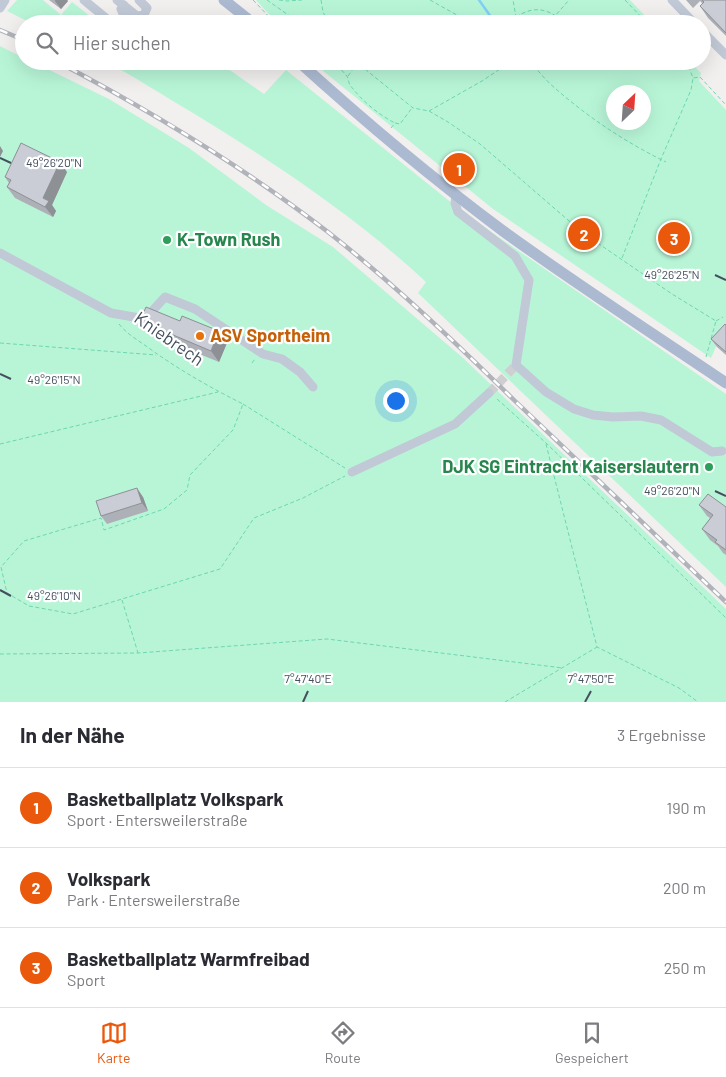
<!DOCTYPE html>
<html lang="de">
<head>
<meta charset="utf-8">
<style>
	body { margin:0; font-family:Barlow,sans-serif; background:#f2f2f3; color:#2b2b33 }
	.compass { position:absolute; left:606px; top:85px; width:45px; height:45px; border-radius:50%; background:#fff; box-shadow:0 5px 20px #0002; rotate:25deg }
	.you { position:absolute; left:395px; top:400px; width:18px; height:18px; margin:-12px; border:4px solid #fff; border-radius:50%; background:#1a73e8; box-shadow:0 0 0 8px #1a73e833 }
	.badge { display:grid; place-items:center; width:32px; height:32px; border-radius:50%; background:#ea580c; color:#fff; font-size:16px; font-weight:700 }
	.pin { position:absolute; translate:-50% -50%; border:2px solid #fff; box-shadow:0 1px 5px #0006 }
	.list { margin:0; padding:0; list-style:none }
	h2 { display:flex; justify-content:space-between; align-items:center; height:65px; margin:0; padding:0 20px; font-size:21px }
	h2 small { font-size:16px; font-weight:400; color:#7c7c81 }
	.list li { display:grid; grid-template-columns:32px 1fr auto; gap:15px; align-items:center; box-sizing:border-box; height:80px; padding:0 20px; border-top:1px solid #e1e1e2 }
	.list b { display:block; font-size:19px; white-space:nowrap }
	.list p { margin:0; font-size:16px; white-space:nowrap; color:#7c7c81 }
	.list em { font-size:16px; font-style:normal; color:#7c7c81 }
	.icon { flex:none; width:28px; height:28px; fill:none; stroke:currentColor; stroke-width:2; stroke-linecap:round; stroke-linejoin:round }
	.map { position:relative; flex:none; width:726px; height:702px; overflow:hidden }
	.search { position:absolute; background:#fff; box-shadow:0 5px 20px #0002; left:15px; right:15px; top:15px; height:55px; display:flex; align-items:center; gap:12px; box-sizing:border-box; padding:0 18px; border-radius:28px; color:#7c7c81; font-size:19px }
	.sheet { height:305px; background:#fff }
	nav { display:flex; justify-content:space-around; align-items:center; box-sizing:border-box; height:70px; border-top:1px solid #e1e1e2; background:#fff; font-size:14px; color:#7c7c81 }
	nav a { display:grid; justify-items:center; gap:2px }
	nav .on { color:#ea580c }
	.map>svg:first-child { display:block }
</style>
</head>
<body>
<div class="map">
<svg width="726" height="702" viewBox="0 0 726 702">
	<rect width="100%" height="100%" fill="#f2efef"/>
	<path fill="#b8f5d7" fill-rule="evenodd" d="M17 0H43L61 15 72 2 100 24H33L7 11Z
		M256 0H630L653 24H278Z
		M0 46 24 58V61H31L109 99 189 148 266 205 333 247 462 357 726 609V702H0Z
		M105 61H181L191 68 198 61H217L264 94 286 70 468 216 726 394V587L418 293 426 282C356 217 275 163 193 113 164 96 135 77 105 61Z
		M314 61H689L701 73 699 81 726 110V324L711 358 493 209 322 70ZM614 92H644V122H614Z"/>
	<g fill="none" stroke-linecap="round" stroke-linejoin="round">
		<path stroke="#80d0f7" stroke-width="2.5" d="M479 0 496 24"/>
		<path stroke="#cfcfd2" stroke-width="9" stroke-dasharray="9 4.5" stroke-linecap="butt" d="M489 393 516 365"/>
		<path stroke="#6cd7af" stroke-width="1" stroke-dasharray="4 2.5" stroke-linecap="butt" d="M253 0 276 24
			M267 0 301 24
			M279 0 287 1 302 0
			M321 0 323 12 329 24
			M430 0 473 24
			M625 0 648 24
			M516 17C530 8 542 7 556 16
			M513 24 516 17 513 0
			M548 24 569 0
			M332 61C337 66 342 70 346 75 349 78 348 82 350 85 361 100 379 115 395 123
			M355 61 413 108 429 111 448 122 480 144 583 233 672 294 716 321 706 357
			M529 61C538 70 546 81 556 89 589 118 627 143 666 162
			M685 61 688 65 693 78 700 77 726 105
			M251 70 259 61
			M348 76 356 65
			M429 111 482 81 512 61
			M391 128 395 123 400 124 412 108
			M622 258 661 159 691 90 693 78
			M716 321 723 317
			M119 324C126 333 136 339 146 346 176 368 209 387 243 404L233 430 190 475 187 490 164 509 104 530 101 518 24 541 1 567 7 593 29 606 73 614 220 569 254 518 303 498 345 476
			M257 339 263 340 270 331
			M0 343 156 355
			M252 363 255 359
			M497 399 546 443 726 618
			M243 404 345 468
			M0 444 218 392
			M546 444 597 647 679 688 698 702
			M122 600 138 653
			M0 654 138 653 327 639 563 668
			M505 702 597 647"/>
		<path stroke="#c1c9d6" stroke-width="9" d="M84 0 113 24
			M117 0 137 16 144 15 147 8 139 0
			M672 0 695 24
			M0 8 5 0
			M119 24 124 16 121 9 124 5
			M702 31 726 55
			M456 195 455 203 458 212 515 256 529 280 516 365 546 392 574 409 593 415 613 417 641 416 661 420 712 452 722 451
			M0 253 111 313 145 319 165 297 195 309 263 354 282 359 300 372 313 387
			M352 472 455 424 489 393"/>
		<path stroke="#acbad1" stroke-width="11" d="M224 0 254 24
			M298 61C364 121 432 178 503 231 576 284 652 333 726 383"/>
		<g stroke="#b0b3ba" stroke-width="4.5">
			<path id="rail" d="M0 30 24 40
				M56 61C151 111 242 166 328 232 394 284 455 342 515 401 586 468 655 535 726 602"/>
		</g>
		<use href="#rail" stroke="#fff" stroke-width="2.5" stroke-dasharray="8" stroke-linecap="butt"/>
	</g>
	<path fill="#aeb0b7" d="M49 0H67L68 1 61 9Z
		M686 0H726V36L708 18 700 6 703 4 700 1 693 8Z
		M67 172 52 205 56 211 53 217 15 198 7 187 9 183 5 177Z
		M140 321H180L219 331 227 343 219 362 148 333Z
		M726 325V355L717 347 711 339Z
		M143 497 148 511 107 524 101 516Z
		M699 505 726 507V555L723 553 718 546 710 540 702 529 710 518 707 516Z"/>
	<path fill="#8d9095" d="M55 0H67L68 1 61 9 55 1Z
		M0 146 3 151 0 157Z
		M60 162 67 172 52 205 56 211 53 217 45 207 43 198Z
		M219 331 227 343 219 362 211 351Z
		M137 488 143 497 148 511 142 503Z"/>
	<path fill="#cacdd5" stroke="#8d9095" d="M702 0H726V33L700 6 704 2Z
		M21 143 60 162 43 198 49 201 45 207 7 187 11 180 5 177Z
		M146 307 180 321 182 316 219 331 211 351 140 321Z
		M725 324 726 325V352L711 339Z
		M137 488 142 503 101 516 96 501Z
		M708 494 726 507V550L715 542 717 540 702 529 713 515 699 505Z"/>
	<path fill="none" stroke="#45505f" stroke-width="2" d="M0 158 11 163M715 275 726 280M0 374 11 379M715 491 726 496M0 590 11 596M303 702 308 691M585 702 591 691"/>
	<g fill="#2e9e5b" stroke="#fff" stroke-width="2">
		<circle cx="167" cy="240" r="5"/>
		<circle cx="709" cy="467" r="5"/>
	</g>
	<circle fill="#e8710a" stroke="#fff" stroke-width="2" cx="200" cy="336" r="5"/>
	<g text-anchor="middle" stroke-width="4.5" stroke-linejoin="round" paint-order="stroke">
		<g font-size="18" font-weight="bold" fill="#27864d" stroke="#fff" text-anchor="start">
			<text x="177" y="246">K-Town Rush</text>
			<text x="699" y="473" text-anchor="end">DJK SG Eintracht Kaiserslautern</text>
		</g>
		<g font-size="18" font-weight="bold" fill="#c56008" stroke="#fff" text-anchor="start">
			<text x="210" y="342">ASV Sportheim</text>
		</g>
		<g font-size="18" fill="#45505f" stroke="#fff">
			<text transform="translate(169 339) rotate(35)" y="6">Kniebrech</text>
		</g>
	</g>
	<g font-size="12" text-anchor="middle" fill="#45505f" stroke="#fff" stroke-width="4.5" stroke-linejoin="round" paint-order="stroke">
		<text x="54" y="167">49°26'20"N</text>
		<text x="672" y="279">49°26'25"N</text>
		<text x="54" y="384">49°26'15"N</text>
		<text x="672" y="495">49°26'20"N</text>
		<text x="54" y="600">49°26'10"N</text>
		<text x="308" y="683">7°47'40"E</text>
		<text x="591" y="683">7°47'50"E</text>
	</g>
</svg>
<svg class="compass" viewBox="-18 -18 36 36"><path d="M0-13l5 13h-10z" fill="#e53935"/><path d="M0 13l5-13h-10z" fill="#7c7c81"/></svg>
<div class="you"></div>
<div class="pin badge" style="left:459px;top:169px">1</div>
<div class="pin badge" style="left:584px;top:234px">2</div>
<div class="pin badge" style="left:674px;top:238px">3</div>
<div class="search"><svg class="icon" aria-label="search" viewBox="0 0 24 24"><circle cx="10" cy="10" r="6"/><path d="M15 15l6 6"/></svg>Hier suchen</div>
</div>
<section class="sheet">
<h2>In der Nähe<small>3 Ergebnisse</small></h2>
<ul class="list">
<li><span class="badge">1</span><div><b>Basketballplatz Volkspark</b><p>Sport · Entersweilerstraße</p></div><em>190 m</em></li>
<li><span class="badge">2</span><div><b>Volkspark</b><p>Park · Entersweilerstraße</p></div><em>200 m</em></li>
<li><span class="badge">3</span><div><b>Basketballplatz Warmfreibad</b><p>Sport</p></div><em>250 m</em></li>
</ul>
</section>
<nav>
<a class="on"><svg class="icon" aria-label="map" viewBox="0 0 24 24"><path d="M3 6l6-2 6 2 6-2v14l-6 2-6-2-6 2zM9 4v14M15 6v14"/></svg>Karte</a>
<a><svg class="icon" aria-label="directions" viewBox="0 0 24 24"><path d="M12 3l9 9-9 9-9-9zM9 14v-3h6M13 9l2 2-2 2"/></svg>Route</a>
<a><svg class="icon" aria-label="saved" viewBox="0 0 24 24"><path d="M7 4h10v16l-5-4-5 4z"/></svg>Gespeichert</a>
</nav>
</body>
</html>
